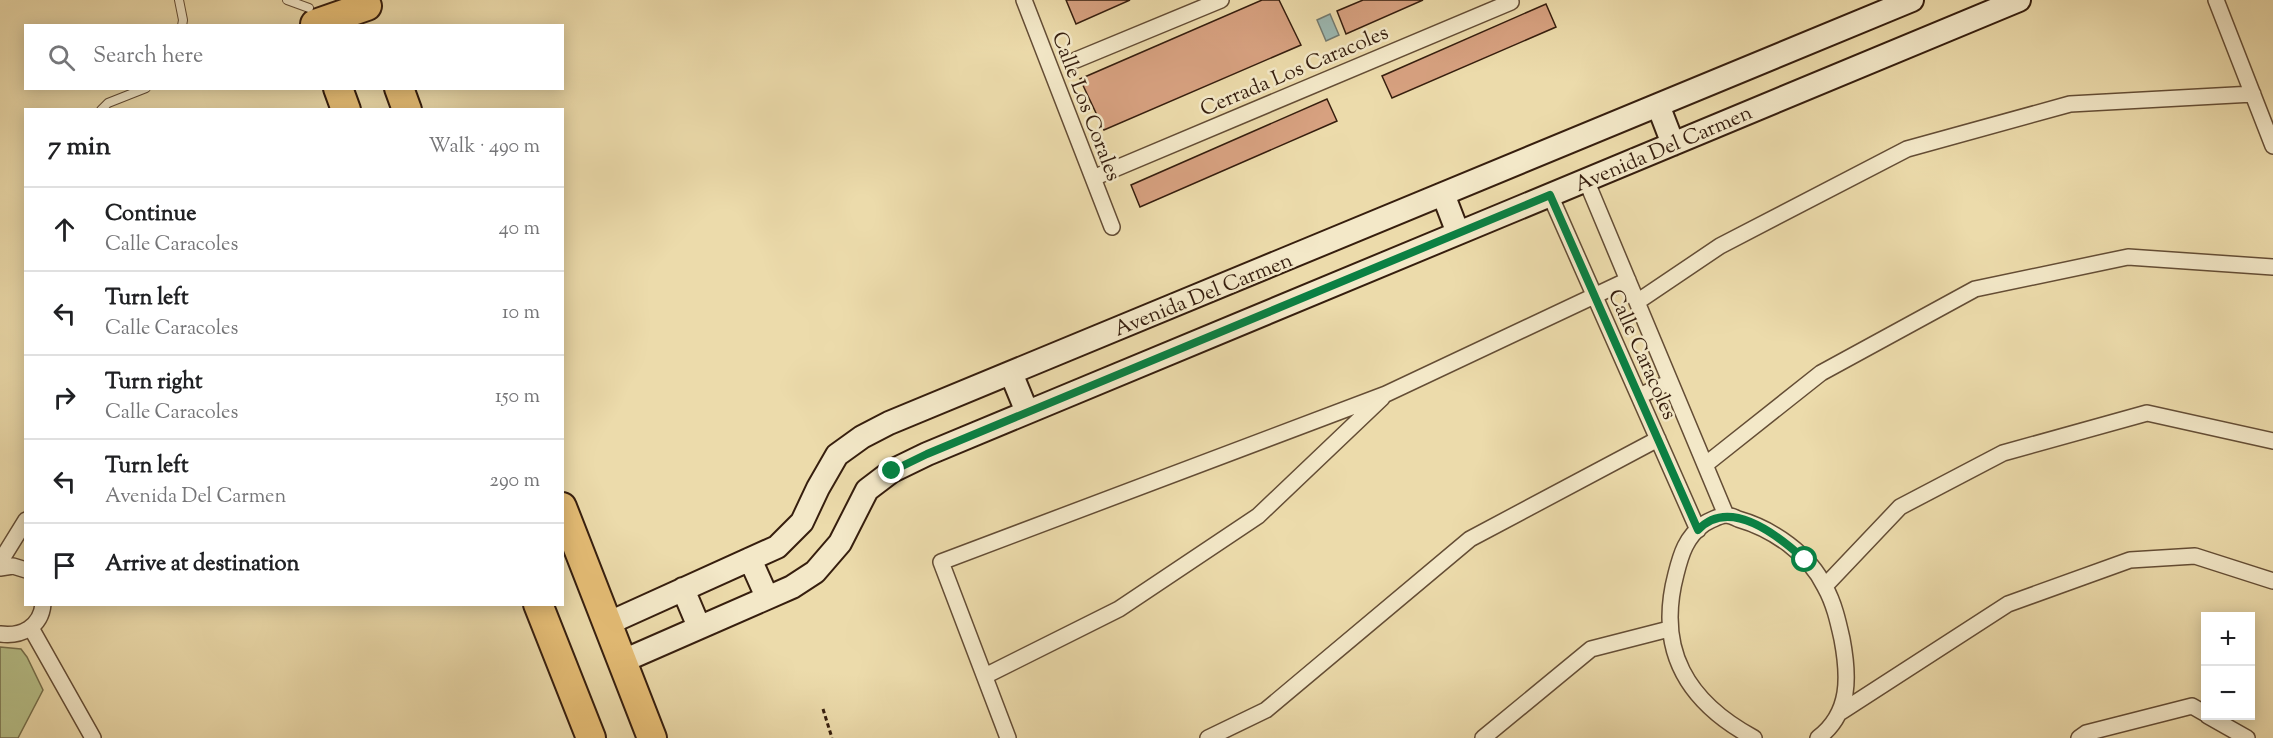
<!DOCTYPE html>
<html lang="en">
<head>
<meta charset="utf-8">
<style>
	body { margin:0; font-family:"Sorts Mill Goudy",serif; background:#f2f2f2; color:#202124 }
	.controls { position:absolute; right:18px; bottom:18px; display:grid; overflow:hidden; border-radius:0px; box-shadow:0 3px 15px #0003 }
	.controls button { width:54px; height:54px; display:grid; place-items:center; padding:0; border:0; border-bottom:2px solid #e0e0e0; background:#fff; color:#202124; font:30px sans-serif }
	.stop { position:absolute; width:18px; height:18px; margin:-14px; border:4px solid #0b8043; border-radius:50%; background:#fff }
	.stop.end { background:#0b8043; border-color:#fff; box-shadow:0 2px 6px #0008 }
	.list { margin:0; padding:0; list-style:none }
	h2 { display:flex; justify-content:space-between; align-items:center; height:78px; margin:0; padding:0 24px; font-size:26px }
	h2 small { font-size:20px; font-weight:400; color:#757577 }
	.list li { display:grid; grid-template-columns:39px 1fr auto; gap:18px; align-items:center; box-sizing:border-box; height:84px; padding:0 24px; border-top:2px solid #e0e0e0 }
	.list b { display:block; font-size:22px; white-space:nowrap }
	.list p { margin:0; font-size:20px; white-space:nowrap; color:#757577 }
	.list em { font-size:20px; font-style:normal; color:#757577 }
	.icon { flex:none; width:33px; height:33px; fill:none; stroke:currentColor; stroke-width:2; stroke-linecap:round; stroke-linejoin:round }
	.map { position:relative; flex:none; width:2273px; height:738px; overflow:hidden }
	.search { position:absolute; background:#fff; box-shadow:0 3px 15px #0003; left:24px; top:24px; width:540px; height:66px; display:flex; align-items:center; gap:15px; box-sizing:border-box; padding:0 21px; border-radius:0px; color:#757577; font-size:22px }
	.panel { position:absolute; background:#fff; box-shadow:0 3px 15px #0003; left:24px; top:108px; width:540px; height:498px; border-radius:0px }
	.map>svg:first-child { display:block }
</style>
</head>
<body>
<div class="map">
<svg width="2273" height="738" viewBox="0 0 2273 738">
	<rect width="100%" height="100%" fill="#ecdbab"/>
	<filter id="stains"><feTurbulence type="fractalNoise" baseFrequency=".00333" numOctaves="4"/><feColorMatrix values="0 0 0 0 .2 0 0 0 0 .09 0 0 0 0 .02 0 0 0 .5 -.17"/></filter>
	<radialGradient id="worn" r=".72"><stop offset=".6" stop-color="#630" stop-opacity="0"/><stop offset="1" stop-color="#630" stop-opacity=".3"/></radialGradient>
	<path fill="#b7c089" stroke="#766f4c" stroke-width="1.5" d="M0 647 21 649 27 657 43 690 18 738H0Z"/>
	<path fill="#9cb9b3" stroke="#737b71" stroke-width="1.5" d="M1330 14 1339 35 1326 41 1317 20Z"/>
	<path fill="#d7a180" stroke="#361e0e" stroke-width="1.5" d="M1066 0H1130L1076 24Z
		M1262 0H1279L1301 45 1104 130 1080 79Z
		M1363 0H1423L1346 34 1337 11Z
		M1546 4 1556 27 1392 98 1382 76Z
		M1327 99 1337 121 1140 207 1131 185Z"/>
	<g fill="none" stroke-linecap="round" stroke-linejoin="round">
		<g stroke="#644d35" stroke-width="10">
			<path id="lane" d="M179 0 183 20 182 26
				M287 0 309 8
				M101 110 108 103 146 88"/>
		</g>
		<g stroke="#644d35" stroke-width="18">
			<path id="street" d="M1024 0 1112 227
				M2216 0 2273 146
				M1076 60 1221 0
				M1093 178 1511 2
				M1586 180 1726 515
				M1550 195 1698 530
				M1637 302 1720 246 1907 149 2070 104 2253 94
				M1639 396 1670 382
				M1705 465 1821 373 1975 289 2128 257 2273 267
				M0 562 26 520
				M0 568 13 566 26 570
				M1825 586 1900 507 2003 453 2147 413 2273 441
				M31 628 93 738
				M0 634C21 637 41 627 43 604
				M985 676 1119 609 1258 516 1382 398
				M1841 712 2008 604 2130 560 2195 556 2273 581
				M2208 716 2247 738
				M1008 738 941 562 1386 394 1628 280
				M1208 738 1266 710 1470 539 1658 439
				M1483 738 1591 649 1669 629
				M1754 738C1687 702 1656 650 1676 574 1681 554 1686 537 1704 524 1708 521 1720 516 1725 515 1729 515 1734 517 1738 519 1773 529 1809 554 1825 587 1834 603 1838 621 1842 639 1849 676 1851 713 1818 738
				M2079 738 2086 733 2192 706 2206 714"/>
		</g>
		<g stroke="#361e0e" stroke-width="26">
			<path id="secondary" d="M1658 105 1673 144
				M1443 194 1458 233
				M1011 373 1027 412
				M750 559 767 597
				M683 589 699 627
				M609 623 777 547 802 522 818 488 837 455 862 437 889 423 1912 0
				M623 661 792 587 815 572 840 543 867 490 892 471 927 454 2019 0"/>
		</g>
		<g stroke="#361e0e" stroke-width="32">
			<path id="highway" d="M315 24 367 6
				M338 88 346 110
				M399 88 407 110
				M562 507 652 738
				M538 604 591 738"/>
		</g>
		<path stroke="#361e0e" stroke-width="3" stroke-dasharray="4.5 3" stroke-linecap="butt" d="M823 709 832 738"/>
		<use href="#lane" stroke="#f3e8c8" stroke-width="8"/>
		<use href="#street" stroke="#f3e8c8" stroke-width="15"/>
		<use href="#secondary" stroke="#f3e8c8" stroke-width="22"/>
		<use href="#highway" stroke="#e6be76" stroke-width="28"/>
	</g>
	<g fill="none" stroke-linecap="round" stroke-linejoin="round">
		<path stroke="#0b8043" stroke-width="8" d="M892 471 927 454 1550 195 1698 530C1730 496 1779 536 1805 560"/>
	</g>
	<g text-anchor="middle" stroke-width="5" stroke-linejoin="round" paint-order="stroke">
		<g font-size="21" fill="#361e0e" stroke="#f3e8c8">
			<text transform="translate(1294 70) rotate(-23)" y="7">Cerrada Los Caracoles</text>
			<text transform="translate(1087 106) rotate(69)" y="7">Calle Los Corales</text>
			<text transform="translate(1663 148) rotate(-23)" y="7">Avenida Del Carmen</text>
			<text transform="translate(1203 294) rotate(-22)" y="7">Avenida Del Carmen</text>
			<text transform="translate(1643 354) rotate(66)" y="7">Calle Caracoles</text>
		</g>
	</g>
	<rect width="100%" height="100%" filter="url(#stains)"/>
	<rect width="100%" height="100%" fill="url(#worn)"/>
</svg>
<div class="controls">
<button>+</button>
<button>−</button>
</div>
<div class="stop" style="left:1805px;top:560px"></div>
<div class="stop end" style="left:892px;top:471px"></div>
<div class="search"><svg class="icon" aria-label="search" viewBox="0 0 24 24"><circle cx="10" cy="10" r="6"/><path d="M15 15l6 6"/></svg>Search here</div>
<section class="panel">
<h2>7 min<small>Walk · 490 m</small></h2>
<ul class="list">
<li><svg class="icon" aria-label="ahead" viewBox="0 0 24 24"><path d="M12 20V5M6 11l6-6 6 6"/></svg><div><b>Continue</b><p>Calle Caracoles</p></div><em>40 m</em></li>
<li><svg class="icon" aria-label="left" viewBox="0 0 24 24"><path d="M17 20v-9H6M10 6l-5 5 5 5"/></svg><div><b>Turn left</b><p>Calle Caracoles</p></div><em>10 m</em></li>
<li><svg class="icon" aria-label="right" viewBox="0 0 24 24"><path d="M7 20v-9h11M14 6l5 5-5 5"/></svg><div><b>Turn right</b><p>Calle Caracoles</p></div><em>150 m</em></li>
<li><svg class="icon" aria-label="left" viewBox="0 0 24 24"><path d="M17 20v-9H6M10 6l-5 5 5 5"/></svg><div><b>Turn left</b><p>Avenida Del Carmen</p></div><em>290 m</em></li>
<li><svg class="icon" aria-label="arrive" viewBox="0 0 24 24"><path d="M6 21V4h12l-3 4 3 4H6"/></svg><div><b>Arrive at destination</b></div></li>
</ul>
</section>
</div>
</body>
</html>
